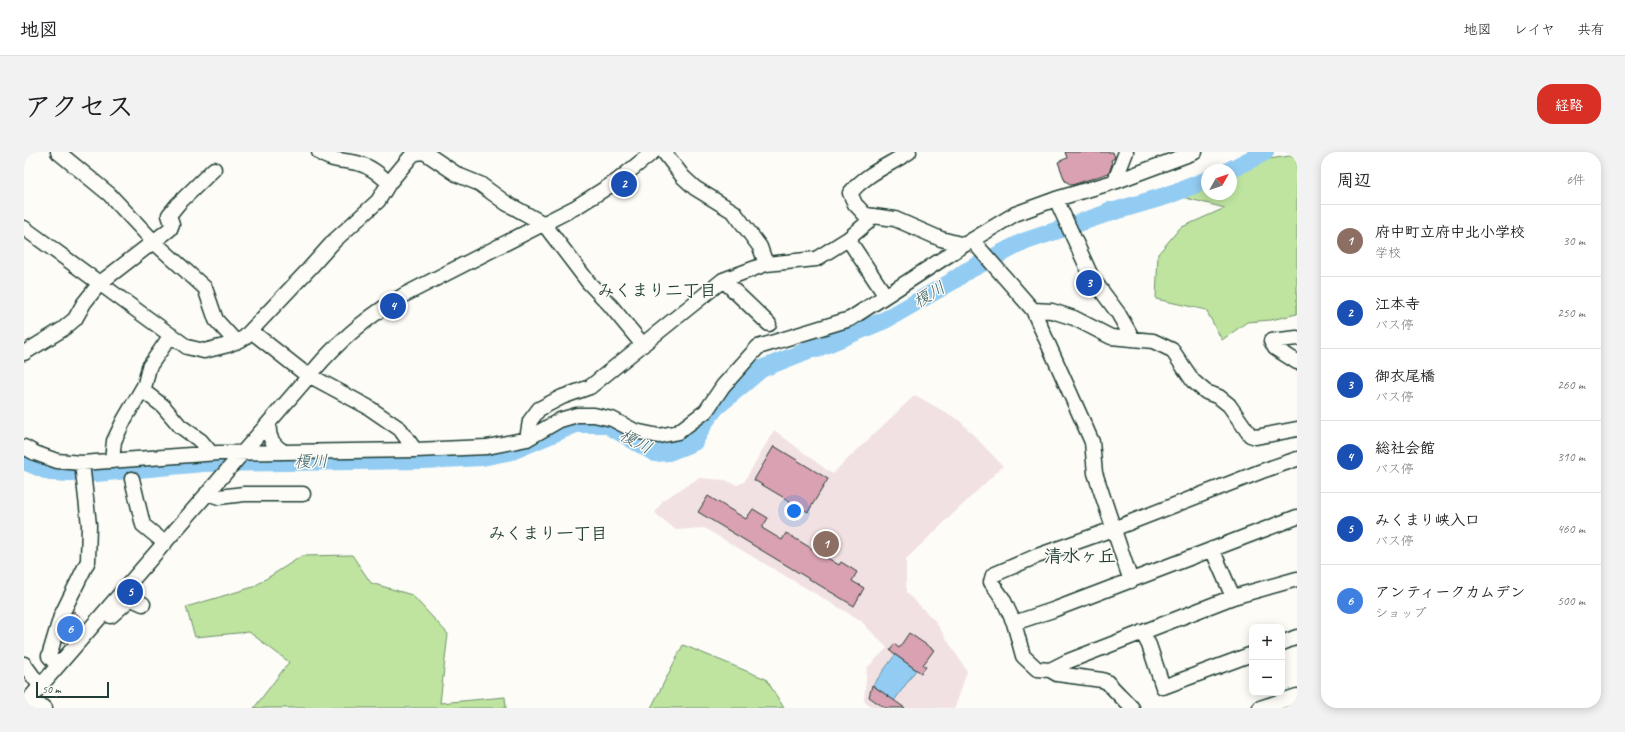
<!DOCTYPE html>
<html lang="ja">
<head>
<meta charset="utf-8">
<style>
	body { margin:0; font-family:Caveat,"Klee One",sans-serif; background:#f2f2f2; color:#202124 }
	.controls { position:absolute; right:12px; bottom:12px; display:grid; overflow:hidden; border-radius:8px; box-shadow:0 2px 10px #0003 }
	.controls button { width:36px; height:36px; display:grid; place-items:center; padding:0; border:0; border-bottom:1px solid #e0e0e0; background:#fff; color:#202124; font:20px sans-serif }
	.compass { position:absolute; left:1177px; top:12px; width:36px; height:36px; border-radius:50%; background:#fff; box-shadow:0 2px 10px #0003; rotate:50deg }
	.scale { position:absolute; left:12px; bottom:10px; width:73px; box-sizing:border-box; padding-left:4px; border:2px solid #1f3d34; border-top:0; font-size:11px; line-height:14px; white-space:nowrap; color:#1f3d34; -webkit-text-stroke:3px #fdfcf7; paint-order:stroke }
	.you { position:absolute; left:770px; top:359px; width:14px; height:14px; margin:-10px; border:3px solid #fff; border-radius:50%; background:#1a73e8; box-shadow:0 0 0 6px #1a73e833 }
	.badge { display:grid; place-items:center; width:26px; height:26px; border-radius:50%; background:#d93025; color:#fff; font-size:13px; font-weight:700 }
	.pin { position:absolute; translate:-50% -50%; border:2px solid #fff; box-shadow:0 1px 4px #0006 }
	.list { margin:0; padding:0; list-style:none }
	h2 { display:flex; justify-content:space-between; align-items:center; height:52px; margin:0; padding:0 16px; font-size:17px }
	h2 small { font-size:13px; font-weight:400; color:#757577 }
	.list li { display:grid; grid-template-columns:26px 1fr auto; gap:12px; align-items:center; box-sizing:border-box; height:72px; padding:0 16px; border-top:1px solid #e0e0e0 }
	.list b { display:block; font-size:15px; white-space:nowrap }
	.list p { margin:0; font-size:13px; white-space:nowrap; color:#757577 }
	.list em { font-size:13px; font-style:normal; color:#757577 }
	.map { position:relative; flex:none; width:1273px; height:556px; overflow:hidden; border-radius:16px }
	header { display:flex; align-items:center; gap:24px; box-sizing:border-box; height:56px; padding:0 20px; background:#fff; border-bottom:1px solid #e0e0e0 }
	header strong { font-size:19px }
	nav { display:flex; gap:22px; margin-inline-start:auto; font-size:14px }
	.intro { display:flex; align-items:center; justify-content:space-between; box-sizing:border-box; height:96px; padding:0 24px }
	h1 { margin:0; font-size:28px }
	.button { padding:10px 18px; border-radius:16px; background:#d93025; color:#fff; font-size:14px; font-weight:700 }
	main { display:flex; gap:24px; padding:0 24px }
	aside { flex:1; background:#fff; border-radius:16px; box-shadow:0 2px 10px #0003 }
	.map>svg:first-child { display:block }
</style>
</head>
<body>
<header>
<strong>地図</strong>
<nav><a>地図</a><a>レイヤ</a><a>共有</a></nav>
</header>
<div class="intro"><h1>アクセス</h1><a class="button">経路</a></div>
<main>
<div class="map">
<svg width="1273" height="556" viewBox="0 0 1273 556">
	<rect width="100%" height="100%" fill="#fdfcf7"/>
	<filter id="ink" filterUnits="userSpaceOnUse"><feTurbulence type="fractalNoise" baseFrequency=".025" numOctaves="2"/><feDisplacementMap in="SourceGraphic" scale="8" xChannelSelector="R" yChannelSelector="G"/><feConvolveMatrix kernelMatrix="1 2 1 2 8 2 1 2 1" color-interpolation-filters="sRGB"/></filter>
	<g filter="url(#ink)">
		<path fill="#f2e1e2" d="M891 243 935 268 979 314 882 407V440L911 469 943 519 931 556H849L840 549 843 516 863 496 836 468 680 376 652 378 631 361 639 348 675 326 701 328 713 333 720 330 750 278 808 322Z"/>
		<path fill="#bee4a0" stroke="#6e906a" d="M1273 3V162L1247 168 1223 170 1198 188 1182 158 1132 147 1134 102 1156 76 1201 56 1135 39 1183 23V42H1207V18H1196L1217 11Z
			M328 403 347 431 388 443 424 482 416 551 481 545 482 556H230L265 510 225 480 171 485 162 455 229 435 278 404Z
			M659 493 742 527 760 556H627Z"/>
		<path fill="#93ccf2" stroke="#6593a6" d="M871 503 892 518 870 549 849 533Z"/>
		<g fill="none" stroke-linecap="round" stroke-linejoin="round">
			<path stroke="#93ccf2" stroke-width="18" d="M1206 18 1241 0
				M0 309 26 320 46 321 52 320 72 321 179 311 400 308 458 305 488 299 552 272H582L631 301 645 300 670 290 682 268 692 255 737 217 790 196 793 197V195H796L861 168 929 129 930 127H932L941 120 999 90 1084 61 1085 59H1091L1145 43 1183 28"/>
		</g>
		<path fill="#d9a1b2" stroke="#1f3d34" d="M1041 0H1089L1091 6 1087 8 1088 12 1085 21 1048 33 1041 29 1034 10 1043 6Z
			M750 294 804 327 784 360 730 328Z
			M684 344 722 367 729 357 744 366 738 376 758 388 762 381 815 413 817 410 833 420 828 429 840 436 830 454 674 360Z
			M50 459 60 469 40 491 38 489 45 467Z
			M885 481 910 498 899 513 902 515 897 521 866 499 870 492 875 496Z
			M848 533 881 556H861L845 545Z"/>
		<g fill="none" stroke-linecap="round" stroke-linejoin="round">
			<g stroke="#1f3d34" stroke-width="17">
				<path id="minor" d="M34 0 85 42 130 90 181 136 192 168 212 190
					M295 0C306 9 320 8 333 11 346 14 355 22 365 31
					M400 0 434 23 456 32 482 51 520 72 565 131 586 153 619 193
					M640 0 659 25 671 36 710 60 736 95 742 112
					M1093 29 1092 26 1102 0
					M1032 47 1068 126 1094 161 1109 187
					M842 63 871 67 917 87 940 93
					M0 76 163 195 180 199 204 193 220 186 285 117 311 88 354 49 365 31 389 2 398 0
					M824 87 861 143
					M948 88 1009 158 1068 290 1071 321 1107 429
					M699 128 745 172
					M1009 158 1028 159 1050 166 1087 185 1129 189 1148 198 1169 229 1182 240 1195 245 1205 253 1226 283 1232 285 1273 277
					M227 179 279 220 344 255 376 277 391 298
					M1273 186 1247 189 1251 196 1273 210
					M0 201 39 177 51 167 60 151 76 131 146 77 148 72 145 63 154 52 190 17
					M118 238 139 254 156 274 177 289 187 301
					M246 269C242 282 248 293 260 300
					M503 287 506 269 515 257 538 245 566 235 699 128 742 112 792 107 824 87 843 71 845 67 831 52 826 41C843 21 864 14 885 0
					M0 295 11 301 33 309 58 311 194 301 391 298 463 295 503 287 536 268 553 263H570L588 267 611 279 635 284 654 280 682 259 699 234 734 195 826 167 940 93 991 62 1032 47 1093 29 1171 0
					M88 309 90 289 100 268 121 232 125 215 147 183
					M108 327 119 373 141 391
					M183 341 195 345 220 342H279
					M1188 397 1209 445
					M87 464 105 448H110L119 452
					M990 471 1029 458 1273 365
					M1118 480 1125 493 1139 535 1228 502
					M1258 491 1273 485
					M0 512 16 534
					M34 514 25 504 37 464 64 409 65 373 58 311
					M1026 518 1042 510 1209 445 1273 427
					M3 549 21 556
					M0 553 299 208C323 182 349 161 380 143L552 55 593 29 629 0
					M1108 556 1083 530 1078 528 1033 522 1026 518 1013 517 999 504 990 471 979 447 967 430 969 423 1013 404 1089 377 1238 319 1273 307
					M1236 556 1273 544"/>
			</g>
			<use href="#minor" stroke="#fdfcf7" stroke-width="14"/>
		</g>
	</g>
	<g text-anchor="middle" stroke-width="3" stroke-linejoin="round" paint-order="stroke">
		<g font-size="17" font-weight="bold" fill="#1f3d34" stroke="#fdfcf7">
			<text x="633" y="144">みくまり二丁目</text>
			<text x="524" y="387">みくまり一丁目</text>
		</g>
		<g font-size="17" font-style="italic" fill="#3c6164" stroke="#fdfcf7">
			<text transform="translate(905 142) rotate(-31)" y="6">榎川</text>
			<text transform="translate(612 289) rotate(28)" y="6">榎川</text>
			<text transform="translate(287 309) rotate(-1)" y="6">榎川</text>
		</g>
		<g font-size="18" font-weight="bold" fill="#1f3d34" stroke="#fdfcf7">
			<text x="1056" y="410">清水ヶ丘</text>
		</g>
	</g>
</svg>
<div class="controls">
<button>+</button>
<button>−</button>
</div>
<svg class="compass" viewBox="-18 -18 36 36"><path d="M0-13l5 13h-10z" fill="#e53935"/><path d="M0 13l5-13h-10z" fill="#757577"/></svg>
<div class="scale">50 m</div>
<div class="you"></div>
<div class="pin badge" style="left:802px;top:392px;background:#8d6e63">1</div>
<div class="pin badge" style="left:600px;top:32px;background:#1a4fb4">2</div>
<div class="pin badge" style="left:1065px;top:131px;background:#1a4fb4">3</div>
<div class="pin badge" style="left:369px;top:154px;background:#1a4fb4">4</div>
<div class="pin badge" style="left:106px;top:440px;background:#1a4fb4">5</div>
<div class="pin badge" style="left:46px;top:477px;background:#3f7fe0">6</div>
</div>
<aside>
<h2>周辺<small>6件</small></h2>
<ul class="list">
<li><span class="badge" style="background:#8d6e63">1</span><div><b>府中町立府中北小学校</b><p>学校</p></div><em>30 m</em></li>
<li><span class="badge" style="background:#1a4fb4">2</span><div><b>江本寺</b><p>バス停</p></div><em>250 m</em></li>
<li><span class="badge" style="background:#1a4fb4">3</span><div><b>御衣尾橋</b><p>バス停</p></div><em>260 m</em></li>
<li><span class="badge" style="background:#1a4fb4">4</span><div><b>総社会館</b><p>バス停</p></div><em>310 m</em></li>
<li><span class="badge" style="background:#1a4fb4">5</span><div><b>みくまり峡入口</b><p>バス停</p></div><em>460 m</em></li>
<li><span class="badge" style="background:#3f7fe0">6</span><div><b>アンティークカムデン</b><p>ショップ</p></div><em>500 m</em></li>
</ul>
</aside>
</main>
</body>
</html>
